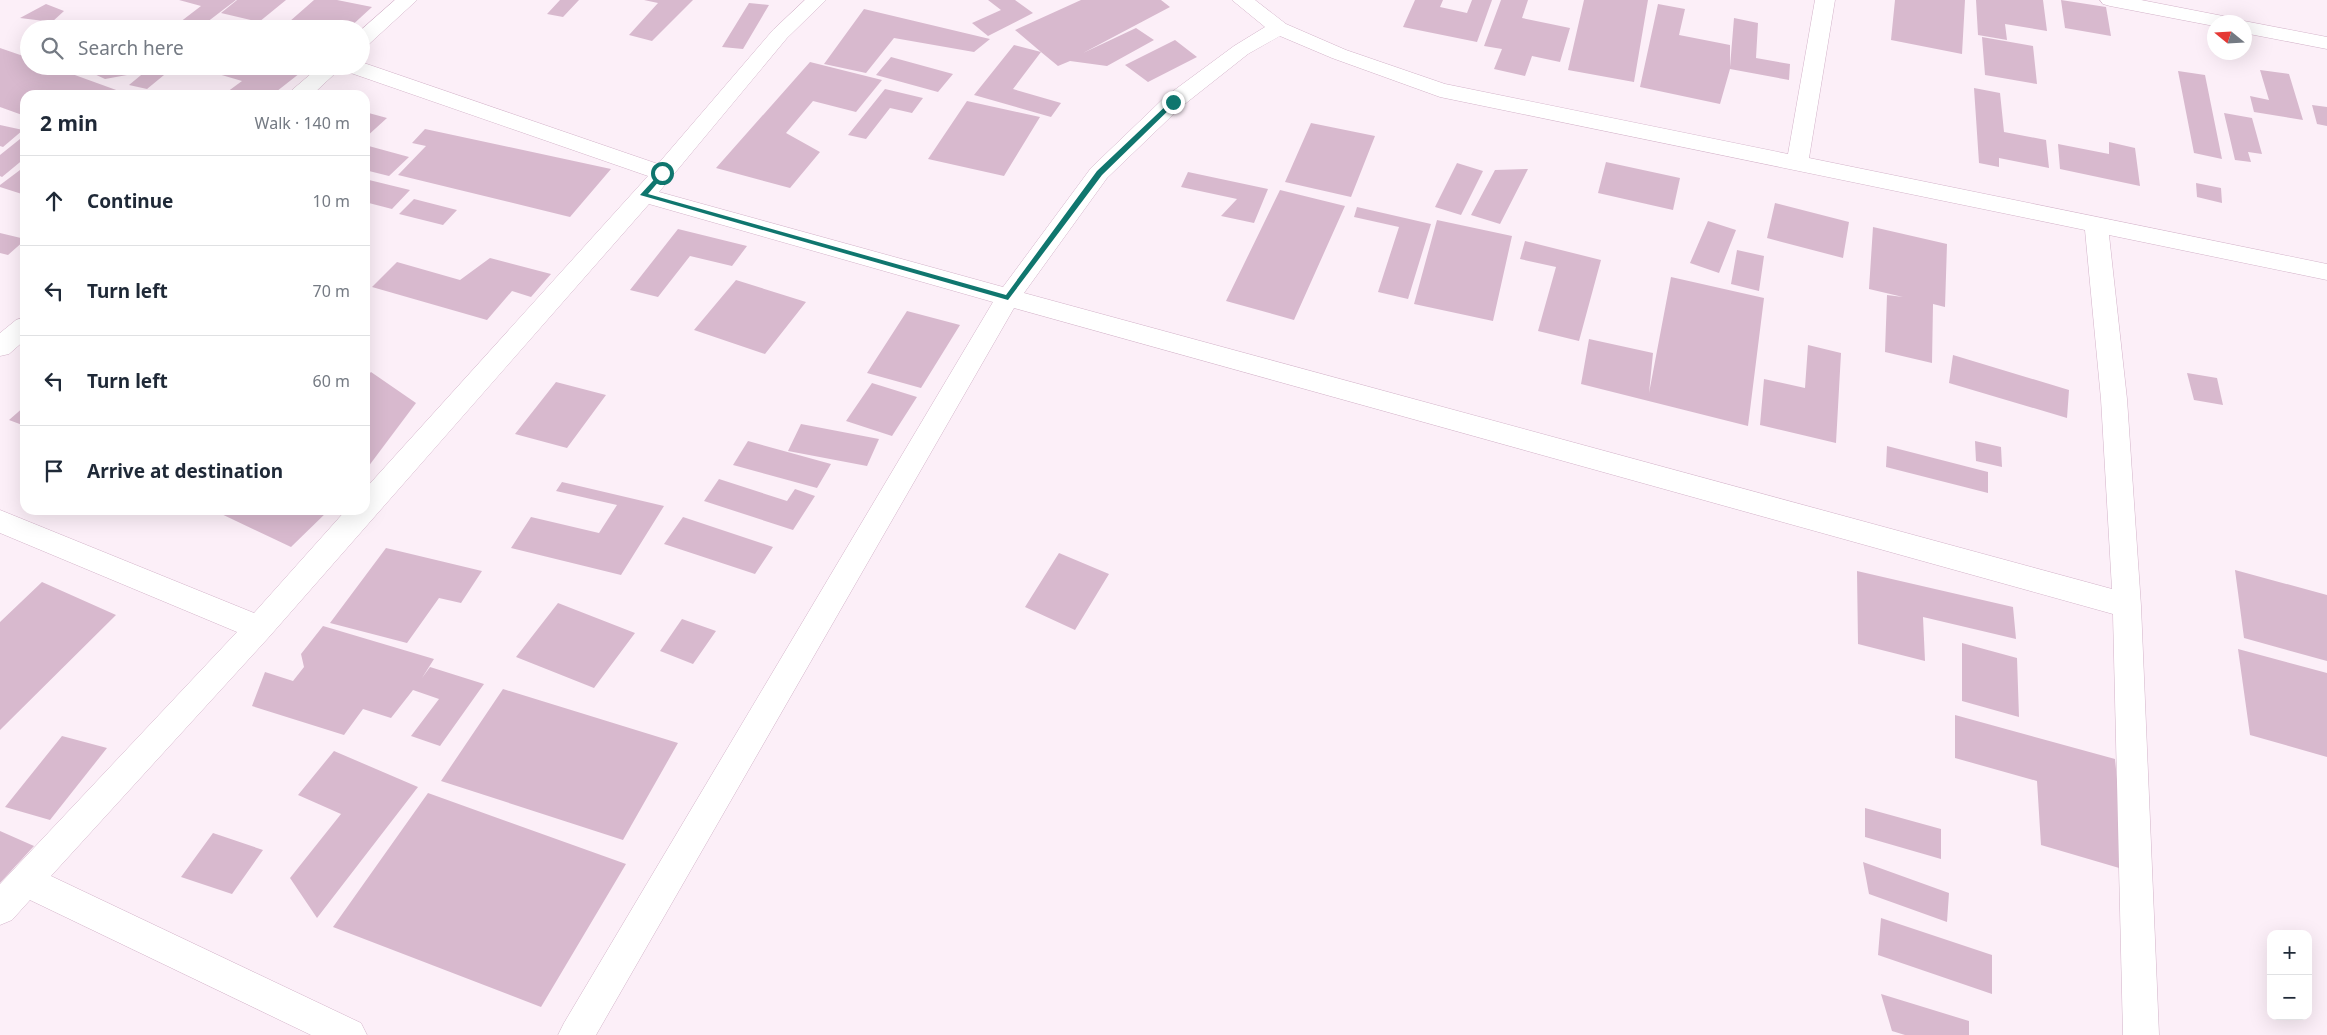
<!DOCTYPE html>
<html lang="en">
<head>
<meta charset="utf-8">
<style>
	body { margin:0; font-family:"Noto Sans",sans-serif; background:#f2f2f3; color:#1f2937 }
	.controls { position:absolute; right:15px; bottom:15px; display:grid; overflow:hidden; border-radius:10px; box-shadow:0 5px 20px #0002 }
	.controls button { width:45px; height:45px; display:grid; place-items:center; padding:0; border:0; border-bottom:1px solid #e0e1e3; background:#fff; color:#1f2937; font:25px sans-serif }
	.compass { position:absolute; left:2207px; top:15px; width:45px; height:45px; border-radius:50%; background:#fff; box-shadow:0 5px 20px #0002; rotate:288deg }
	.stop { position:absolute; width:15px; height:15px; margin:-11px; border:4px solid #0f766e; border-radius:50%; background:#fff }
	.stop.end { background:#0f766e; border-color:#fff; box-shadow:0 1px 5px #0008 }
	.list { margin:0; padding:0; list-style:none }
	h2 { display:flex; justify-content:space-between; align-items:center; height:65px; margin:0; padding:0 20px; font-size:21px }
	h2 small { font-size:16px; font-weight:400; color:#747a83 }
	.list li { display:grid; grid-template-columns:32px 1fr auto; gap:15px; align-items:center; box-sizing:border-box; height:90px; padding:0 20px; border-top:1px solid #e0e1e3 }
	.list b { display:block; font-size:19px; white-space:nowrap }
	.list em { font-size:16px; font-style:normal; color:#747a83 }
	.icon { flex:none; width:28px; height:28px; fill:none; stroke:currentColor; stroke-width:2; stroke-linecap:round; stroke-linejoin:round }
	.map { position:relative; flex:none; width:2327px; height:1035px; overflow:hidden }
	.search { position:absolute; background:#fff; box-shadow:0 5px 20px #0002; left:20px; top:20px; width:350px; height:55px; display:flex; align-items:center; gap:12px; box-sizing:border-box; padding:0 18px; border-radius:28px; color:#747a83; font-size:19px }
	.panel { position:absolute; background:#fff; box-shadow:0 5px 20px #0002; left:20px; top:90px; width:350px; height:425px; border-radius:15px }
	.map>svg:first-child { display:block }
</style>
</head>
<body>
<div class="map">
<svg width="2327" height="1035" viewBox="0 0 2327 1035">
	<rect width="100%" height="100%" fill="#fceff8"/>
	<path fill="#d8b9ce" d="M236 0 198 29H171L201 6 179 0Z
		M237 0H286L259 22 221 13Z
		M314 0H337L372 7 348 29H281Z
		M560 0H579L563 17 547 14Z
		M644 0H693L652 41 629 35 658 3Z
		M988 0H1015L1033 13 988 36 972 23 1001 10Z
		M1081 0H1161L1170 7 1083 53 1136 28 1154 40 1107 66 1070 61 1058 66 1041 52 1013 89 1061 103 1051 117 974 95 1014 45 1041 52 1015 30Z
		M1415 0H1443L1440 7 1467 13 1472 0H1492L1477 42 1403 27Z
		M1501 0H1528L1522 18 1570 28 1560 62 1532 56 1525 76 1494 69 1502 49 1484 46Z
		M1584 0H1648L1634 82 1568 70Z
		M1895 0H1965L1962 54 1891 40Z
		M1976 0H2043L2047 31 2005 24 2007 40 1978 35Z
		M2061 0 2106 7 2111 36 2065 28Z
		M749 3 769 5 743 49 722 47Z
		M46 4 64 11 52 22 20 18Z
		M1658 4 1685 9 1679 35 1730 45V67L1734 18 1758 23 1756 58 1790 64 1789 80 1730 69 1720 104 1640 87Z
		M864 9 990 39 974 52 894 38 866 73 824 64Z
		M211 21 238 28V29H202Z
		M1982 37 2033 46 2037 84 1985 75Z
		M1175 40 1197 57 1148 82 1125 65Z
		M0 48 29 58V66H50L130 95H25V116L0 107Z
		M891 57 953 74 938 92 876 75Z
		M810 62 882 80 856 112 813 101 786 133 820 152 790 188 716 168Z
		M77 66H122L138 73 105 79Z
		M152 66H175L147 89 129 85Z
		M191 66H309L272 95H223L242 81Z
		M2260 70 2289 74 2303 120 2254 112 2250 96 2269 100Z
		M2178 71 2205 75 2222 159 2194 153Z
		M1974 88 2000 93 2004 132 2046 140 2049 168 1999 158V167L1979 163Z
		M885 89 923 98 912 113 890 108 866 139 848 135Z
		M967 101 1040 117 1004 176 928 159Z
		M2312 105 2327 107V126L2317 124Z
		M365 112 387 118 365 138Z
		M2224 113 2252 118 2262 154 2248 152 2251 162 2235 160Z
		M1311 123 1375 136 1351 197 1285 182Z
		M0 125 23 130 3 147 0 146Z
		M425 129 467 138 611 169 570 217 398 175 426 146 412 143Z
		M25 135V158L2 177 0 176V155Z
		M2109 142 2135 148 2140 186 2060 169 2058 144 2109 154Z
		M365 145 409 157 389 176 365 170Z
		M1606 162 1680 178 1673 210 1598 193Z
		M1457 163 1483 171 1461 215 1435 207Z
		M1528 169 1500 224 1471 215 1495 170Z
		M20 170 25 171V195L0 187V185Z
		M1188 172 1268 189 1254 223 1221 216 1237 199 1181 187Z
		M365 179 410 190 392 209 365 202Z
		M2196 183 2221 188 2222 203 2197 197Z
		M1280 190 1345 206 1294 320 1226 301Z
		M414 199 457 210 443 225 399 214Z
		M1775 203 1849 222 1843 258 1767 238Z
		M1357 207 1431 224 1408 299 1378 292 1399 227 1354 217Z
		M1437 220 1512 236 1493 321 1414 304Z
		M1708 221 1736 230 1719 273 1690 263Z
		M1873 227 1947 244 1945 307 1933 304 1932 363 1885 352 1887 295 1903 297 1869 289Z
		M678 229 747 246 732 266 690 256 658 297 630 290Z
		M0 233 25 239V240L8 255 0 253Z
		M1525 241 1601 260 1579 341 1538 331 1556 267 1520 259Z
		M1737 250 1764 256 1759 291 1731 284Z
		M490 258 551 274 531 297 512 291 487 320 372 287 397 262 460 280Z
		M1671 277 1764 298 1748 426 1581 384 1589 339 1653 353 1649 393Z
		M736 280 806 302 765 354 694 330Z
		M907 311 960 325 921 388 867 373Z
		M1808 345 1841 353 1836 443 1760 425 1764 379 1805 388Z
		M1953 355 2069 390 2067 418 1949 383Z
		M371 372 416 403 365 471V378Z
		M2187 373 2217 378 2223 405 2194 400Z
		M556 382 606 395 567 448 515 434Z
		M872 383 917 397 892 436 846 421Z
		M25 406V426L9 420Z
		M801 424 879 439 867 466 788 451Z
		M748 441 831 464 817 488 733 465Z
		M1975 441 2001 447 2002 467 1976 461Z
		M1887 446 1988 472V493L1886 467Z
		M719 479 787 501 795 489 815 496 793 530 704 501Z
		M562 482 664 506 621 575 511 548 531 517 599 533 617 505 556 491Z
		M213 510H329L291 547Z
		M683 517 773 547 755 574 664 544Z
		M386 548 482 571 461 603 439 598 407 643 330 623Z
		M1059 553 1109 574 1075 630 1025 607Z
		M2235 570 2327 595V661L2244 638Z
		M1857 571 2013 607 2016 639 1923 617 1925 661 1858 644Z
		M42 582 116 615 0 730V622Z
		M558 603 635 633 594 688 516 657Z
		M682 619 716 631 693 664 660 651Z
		M323 626 434 659 422 678 430 667 484 684 440 746 411 736 439 699 413 690 391 718 363 709 344 735 252 706 265 672 293 681 304 667 301 654Z
		M1962 643 2017 658 2019 717 1962 701Z
		M2238 649 2327 673V757L2250 735Z
		M503 689 678 743 623 840 441 781Z
		M1955 715 2115 759 2126 870 2041 845 2037 781 1955 758Z
		M62 736 107 748 50 820 5 807Z
		M334 751 418 787 317 918 290 878 341 814 298 795Z
		M428 793 626 864 541 1007 333 927Z
		M1865 808 1941 829V859L1865 837Z
		M0 831 34 846 0 883Z
		M213 833 263 850 232 894 181 877Z
		M1863 862 1949 893 1947 922 1869 894Z
		M1881 918 1992 955V994L1878 955Z
		M1881 994 1969 1021V1035H1905L1892 1031Z"/>
	<g fill="none" stroke-linecap="round" stroke-linejoin="round">
		<g stroke="#d3b3c9" stroke-width="1">
			<path id="street" d="M395 0H417L368 45 361 47V30Z
				M805 0H826L787 38 659 192 1003 287 1091 168 1165 97 1234 46 1265 27 1232 0H1255L1286 24 1346 50 1445 84 1788 154 1815 0H1835L1809 158 2327 264V280L2109 235 2127 399 2141 606 2159 1035H2123L2113 614 1014 308 596 1035H558L564 1023 993 302 649 204 269 637 51 876 361 1023 367 1035H311L30 900 12 920 0 925V884L237 632 0 533V510L254 613 346 510H365V489L648 176 345 71 342 67 312 95H288L292 90 320 66H361V62L658 164 773 30ZM1280 36 1332 58 1440 97 2085 230 2101 399 2112 589 1024 293 1107 178 1181 107 1248 54Z
				M2100 0H2141L2223 16 2230 18 2233 22H2214V26L2110 6 2103 4Z
				M2244 21 2327 37V49L2244 33V22H2238Z
				M25 317V340L9 354 0 356V333L16 320Z"/>
		</g>
		<use href="#street" fill="#fff" fill-rule="evenodd"/>
	</g>
	<path fill="#0f766e" d="M1171 101 1177 102 1102 175 1008 300 640 195 662 171 666 173 648 194 1006 295 1097 171Z"/>
</svg>
<div class="controls">
<button>+</button>
<button>−</button>
</div>
<svg class="compass" viewBox="-18 -18 36 36"><path d="M0-13l5 13h-10z" fill="#e53935"/><path d="M0 13l5-13h-10z" fill="#747a83"/></svg>
<div class="stop" style="left:662px;top:173px"></div>
<div class="stop end" style="left:1173px;top:102px"></div>
<div class="search"><svg class="icon" aria-label="search" viewBox="0 0 24 24"><circle cx="10" cy="10" r="6"/><path d="M15 15l6 6"/></svg>Search here</div>
<section class="panel">
<h2>2 min<small>Walk · 140 m</small></h2>
<ul class="list">
<li><svg class="icon" aria-label="ahead" viewBox="0 0 24 24"><path d="M12 20V5M6 11l6-6 6 6"/></svg><div><b>Continue</b></div><em>10 m</em></li>
<li><svg class="icon" aria-label="left" viewBox="0 0 24 24"><path d="M17 20v-9H6M10 6l-5 5 5 5"/></svg><div><b>Turn left</b></div><em>70 m</em></li>
<li><svg class="icon" aria-label="left" viewBox="0 0 24 24"><path d="M17 20v-9H6M10 6l-5 5 5 5"/></svg><div><b>Turn left</b></div><em>60 m</em></li>
<li><svg class="icon" aria-label="arrive" viewBox="0 0 24 24"><path d="M6 21V4h12l-3 4 3 4H6"/></svg><div><b>Arrive at destination</b></div></li>
</ul>
</section>
</div>
</body>
</html>
